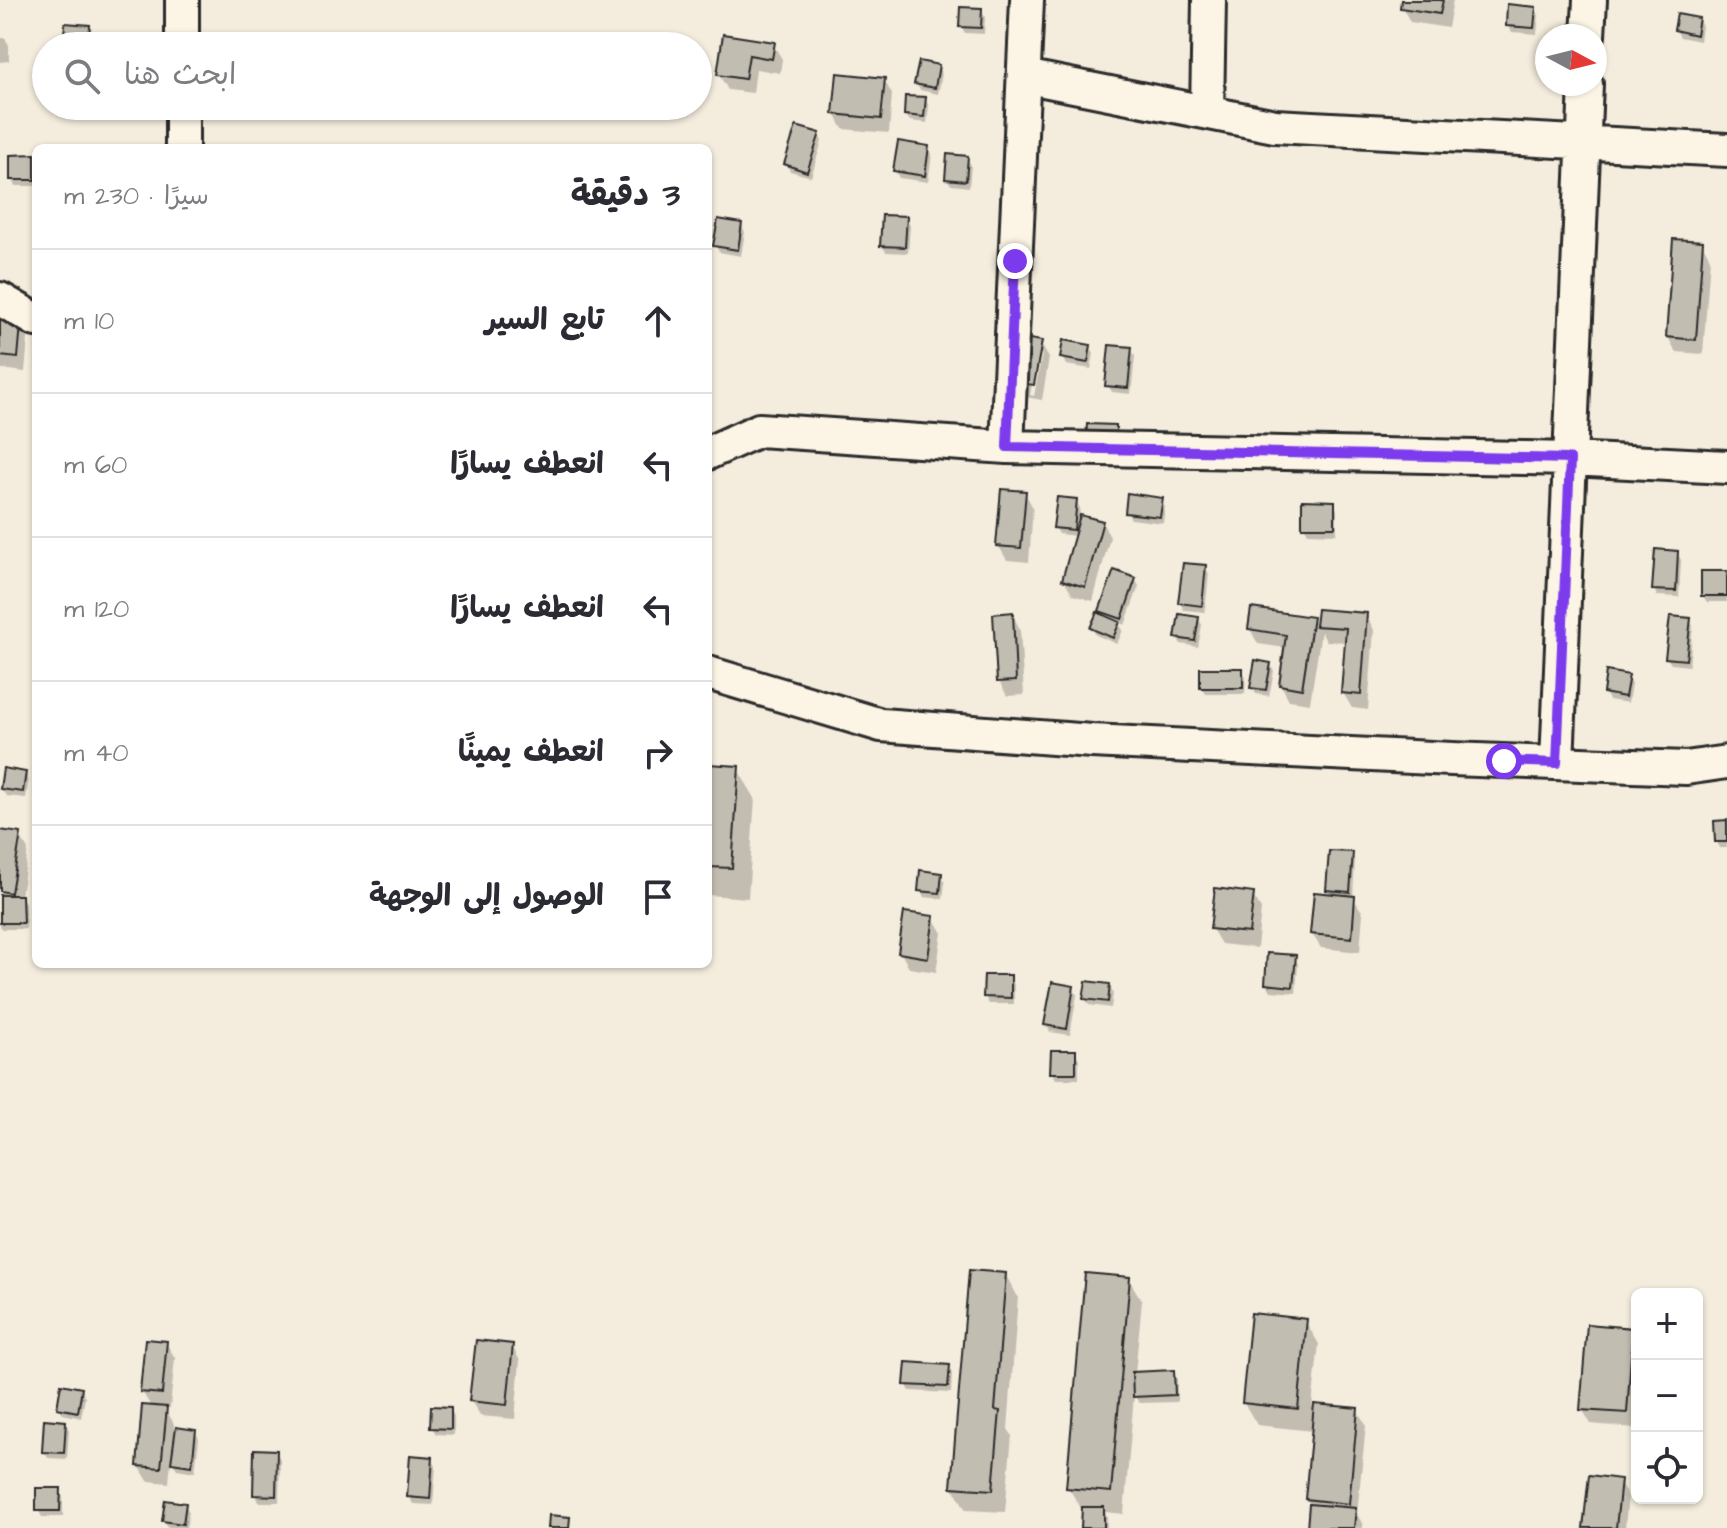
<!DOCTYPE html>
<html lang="ar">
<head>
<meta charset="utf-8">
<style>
	body { margin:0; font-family:"Architects Daughter","Playpen Sans Arabic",sans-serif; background:#f7f7f7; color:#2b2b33; direction:rtl }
	.controls { position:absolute; right:24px; bottom:24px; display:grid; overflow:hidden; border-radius:12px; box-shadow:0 2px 6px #0004 }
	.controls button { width:72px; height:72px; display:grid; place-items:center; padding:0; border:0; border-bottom:2px solid #e1e1e2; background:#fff; color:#2b2b33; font:40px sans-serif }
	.compass { position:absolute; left:1535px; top:24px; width:72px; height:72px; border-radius:50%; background:#fff; box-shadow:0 2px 6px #0004; rotate:97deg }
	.stop { position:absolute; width:24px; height:24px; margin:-18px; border:6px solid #7c3aed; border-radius:50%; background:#fff }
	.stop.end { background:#7c3aed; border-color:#fff; box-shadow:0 2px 8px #0008 }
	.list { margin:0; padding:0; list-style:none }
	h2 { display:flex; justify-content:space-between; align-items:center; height:104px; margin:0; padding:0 32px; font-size:34px }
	h2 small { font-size:26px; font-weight:400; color:#7c7c81 }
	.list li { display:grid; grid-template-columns:52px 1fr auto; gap:24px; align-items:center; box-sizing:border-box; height:144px; padding:0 32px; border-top:2px solid #e1e1e2 }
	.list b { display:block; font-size:30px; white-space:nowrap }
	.list em { font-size:26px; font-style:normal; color:#7c7c81 }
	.icon { flex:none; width:44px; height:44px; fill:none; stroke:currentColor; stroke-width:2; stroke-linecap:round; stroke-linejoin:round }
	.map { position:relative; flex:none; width:1727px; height:1528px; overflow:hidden; direction:ltr }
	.search { position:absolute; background:#fff; box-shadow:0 2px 6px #0004; left:32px; top:32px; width:680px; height:88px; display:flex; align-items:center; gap:20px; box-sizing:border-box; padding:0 28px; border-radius:44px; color:#7c7c81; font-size:30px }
	.panel { position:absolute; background:#fff; box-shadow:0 2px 6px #0004; left:32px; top:144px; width:680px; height:824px; border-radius:12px; direction:rtl }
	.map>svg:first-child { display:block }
</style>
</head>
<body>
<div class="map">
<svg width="1727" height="1528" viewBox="0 0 1727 1528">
	<rect width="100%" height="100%" fill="#f4edde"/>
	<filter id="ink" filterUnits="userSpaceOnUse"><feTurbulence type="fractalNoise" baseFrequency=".0125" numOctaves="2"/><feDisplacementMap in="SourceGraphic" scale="16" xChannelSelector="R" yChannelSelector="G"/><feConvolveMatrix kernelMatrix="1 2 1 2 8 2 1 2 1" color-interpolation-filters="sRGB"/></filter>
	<g filter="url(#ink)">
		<path fill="#0003" fill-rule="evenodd" d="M1403 0H1453L1448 28 1410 22 1402 7Z
			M1535 8 1539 15 1537 34 1512 32 1508 25Z
			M981 10 985 17 984 34 965 33 961 26Z
			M1698 19 1702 26 1700 41 1680 37 1676 30Z
			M89 26 93 33 91 46H65Z
			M725 37 773 44 782 59 780 73 756 69 753 93 728 90 719 75Z
			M0 38H5L9 45V61L0 62Z
			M938 67 942 74 938 94 920 90 916 84Z
			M884 80 892 94 889 133 843 129 835 114Z
			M925 99 929 106 927 123 910 121 906 115Z
			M818 134 822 141 811 177 790 171 786 164Z
			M928 148 932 154 928 182 899 178 895 171Z
			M34 156 36 160V186H16L12 179Z
			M967 158 971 165 969 187 951 185 947 178Z
			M906 218 910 225 908 253 886 252 882 245Z
			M741 225 745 232 741 256 719 252 715 245Z
			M1702 243 1710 258 1703 354 1676 352 1668 337Z
			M0 301 30 317 25 372 2 369 0 366Z
			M1040 343 1049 358 1042 400 1015 395ZM1038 354H1042L1034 396 1030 395Z
			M1090 347 1094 354 1091 369 1066 365 1062 358Z
			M1131 349 1135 356 1131 394 1112 392 1108 385Z
			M1025 493 1033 508 1029 562 1007 560 998 545Z
			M1161 500 1165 507 1163 523 1131 519 1127 512Z
			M1076 501 1080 508 1079 516 1102 522 1110 537 1093 601 1073 595 1064 580 1076 536 1059 534 1055 527Z
			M1334 503 1337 510V534L1308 533 1304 526Z
			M1677 553 1681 560 1679 597 1657 596 1654 589Z
			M1205 567 1209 574 1205 612 1184 610 1180 603Z
			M1727 573V602H1707L1703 596Z
			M1135 579 1139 586 1125 625 1118 622 1123 630 1117 644 1096 635 1092 628 1106 618 1102 611Z
			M1318 611 1366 615 1374 630 1368 710 1352 708 1343 693 1347 642 1326 641 1321 632 1310 703 1289 700 1281 685 1286 648 1258 644 1250 629 1312 619 1317 628Z
			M1012 614 1020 629 1024 695 1007 696 999 681Z
			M1198 618 1202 625 1198 647 1181 644 1177 638Z
			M1690 620 1693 626 1689 666 1671 664 1667 658Z
			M1270 664 1274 671 1269 696 1256 694 1252 687Z
			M1242 670 1246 677 1245 694H1206L1202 687Z
			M1627 677 1631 683 1628 703 1609 700 1605 693Z
			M708 766 737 768 755 798 748 898 708 895Z
			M25 773 29 780 26 798 6 796 2 789Z
			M1727 822V848H1720L1717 842Z
			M0 832 20 835 28 850 21 895 25 903 26 929H2L0 926V897H1Z
			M1351 854 1355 861 1353 898 1363 913 1360 952 1321 948 1312 934 1332 896 1328 890Z
			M941 875 945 882 943 899 924 897 920 890Z
			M1252 894 1261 909 1257 948 1221 944 1212 929Z
			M933 918 942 933 936 972 909 968 901 953Z
			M1294 957 1298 964 1296 993 1271 991 1267 984Z
			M1010 977 1014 984V1004H989L985 997Z
			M1109 986 1113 993 1111 1008 1089 1005 1085 998Z
			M1073 988 1077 995 1070 1035 1050 1032 1046 1025Z
			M1075 1052 1079 1059V1079H1056L1052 1072Z
			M1005 1274 1018 1297 1008 1429 1012 1435 1005 1512 966 1510 953 1487Z
			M1128 1278 1142 1301 1135 1374 1173 1373 1177 1379V1402L1139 1403 1134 1395 1124 1514 1105 1512 1107 1516V1528H1083L1084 1510H1082L1068 1487Z
			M1305 1321 1319 1344 1312 1406 1357 1410 1366 1425 1357 1514 1363 1525V1528H1309L1311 1507 1307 1499 1313 1431 1257 1425 1244 1403Z
			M1632 1330 1637 1339V1392L1634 1428 1591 1424 1582 1409Z
			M166 1343 175 1358 170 1408H165L174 1424V1428L195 1432 199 1438 195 1472 177 1469 171 1460 169 1483 148 1481 139 1466 152 1408 142 1392Z
			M512 1346 520 1361 515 1419 480 1416 471 1401Z
			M948 1367 952 1374 951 1393 910 1391 906 1384Z
			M81 1390 85 1397 81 1418 63 1414 59 1407Z
			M450 1409 454 1416V1435L436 1434 432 1427Z
			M65 1423 69 1430 67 1459 48 1458 44 1452Z
			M276 1452 280 1459 279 1502H259L255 1495Z
			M432 1459 436 1466 433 1505 413 1504 409 1497Z
			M1619 1481 1628 1496 1625 1528H1585Z
			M59 1490 63 1497V1517H42L38 1510Z
			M185 1505 189 1512 186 1528 168 1527 164 1520Z"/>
		<path fill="#c2bdb1" stroke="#2b2b2b" stroke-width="2" d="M1401 0H1443L1440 14 1400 8Z
			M1507 4 1536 7 1534 28 1506 26Z
			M960 7 982 8 981 28 959 27Z
			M1677 14 1699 18 1696 35 1674 30Z
			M65 23 90 25 88 46H63Z
			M723 34 775 42 772 59 749 55 745 79 717 75Z
			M919 61 939 65 935 88 914 84Z
			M837 73 885 78 881 119 833 114Z
			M905 96 926 97 924 117 904 115Z
			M796 126 820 133 807 172 784 164Z
			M898 141 929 146 925 176 893 171Z
			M35 154V180H10V155Z
			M947 154 968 156 966 181 945 179Z
			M882 215 907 216 905 247 880 246Z
			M718 219 742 223 738 250 713 246Z
			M1673 239 1703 241 1696 340 1666 337Z
			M0 299 23 301 18 358 0 356Z
			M1011 336 1042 341 1034 385 1004 381Z
			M1063 340 1091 345 1088 363 1060 358Z
			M1109 345 1132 347 1128 388 1105 386Z
			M1087 424 1116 425V442L1086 441Z
			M1001 489 1026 491 1021 548 996 546Z
			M1127 493 1163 498 1160 517 1125 513Z
			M1057 497 1077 499 1074 530 1053 528Z
			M1302 500 1335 501V527H1302Z
			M1080 515 1103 521 1085 587 1062 580Z
			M1655 549 1678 551 1676 591 1652 590Z
			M1183 563 1206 565 1202 606 1178 603Z
			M1114 570 1136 578 1122 619 1099 611Z
			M1701 571H1727V596H1701Z
			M1251 608 1313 617 1302 689 1279 685 1286 635 1248 629Z
			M1317 609 1367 613 1361 695 1341 693 1346 628 1315 626Z
			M1013 612 1016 681 997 682 993 614Z
			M1097 612 1120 622 1113 638 1090 628Z
			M1179 614 1199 617 1195 641 1175 638Z
			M1670 616 1691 618 1686 660 1665 658Z
			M1255 660 1271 663 1266 690 1250 688Z
			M1200 668H1243V688H1200Z
			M1606 671 1629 675 1625 697 1603 693Z
			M708 764 739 766 732 868 708 867Z
			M3 768 26 772 23 792 0 789Z
			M1727 820V842H1715L1714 821Z
			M0 830 21 833 11 893 0 891Z
			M1329 851 1353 852 1350 892 1326 890Z
			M920 870 942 873 940 893 918 891Z
			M1215 888 1254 893 1249 933 1210 929Z
			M1314 892 1355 896 1352 938 1310 934Z
			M0 895H22L23 923H0Z
			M904 912 934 916 928 958 898 953Z
			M1267 953 1296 955 1293 987 1265 984Z
			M984 975H1011V998L983 997Z
			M1086 981 1110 984 1108 1002 1083 999Z
			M1052 982 1074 986 1067 1029 1044 1025Z
			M1051 1050H1076V1073H1050Z
			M969 1270 1006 1273 995 1410 1000 1411 993 1490 951 1487Z
			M1085 1273 1130 1277 1111 1492 1066 1488Z
			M1251 1313 1307 1319 1298 1409 1242 1403Z
			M1587 1324 1633 1328 1627 1413 1580 1410Z
			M145 1339 167 1341 162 1394 140 1392Z
			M476 1340 513 1344 507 1405 469 1401Z
			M906 1362 950 1365 948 1387 904 1385Z
			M1174 1370 1175 1395 1133 1397 1132 1372Z
			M61 1384 82 1388 78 1412 57 1408Z
			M1314 1404 1358 1408 1349 1504 1305 1499Z
			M142 1405 167 1407 161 1468 137 1466Z
			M431 1406 451 1407V1429L430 1428Z
			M44 1419 66 1421 64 1453 42 1452Z
			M176 1427 196 1430 192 1466 171 1463Z
			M254 1449 277 1450 276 1496 253 1495Z
			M410 1455 433 1457 430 1499 407 1497Z
			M1589 1475 1621 1479 1616 1528H1583Z
			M36 1488H61L60 1511H36Z
			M165 1500 186 1503 183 1524 162 1521Z
			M1309 1504 1356 1508 1354 1528H1307Z
			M1082 1507H1104V1528H1081Z
			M549 1515 570 1517 569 1528H548Z"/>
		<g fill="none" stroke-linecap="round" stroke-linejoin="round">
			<g stroke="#2b2b2b" stroke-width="38">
				<path id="minor" d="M182 0V46
					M1588 36 1590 0
					M1024 76 1275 126 1727 150
					M182 106V148
					M1207 112 1209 0
					M0 299 36 320
					M1007 447 1027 0
					M708 453 759 430 1007 447 1570 459 1727 467
					M708 673 881 725 1092 741 1452 759 1686 768 1727 762
					M1557 763 1586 84"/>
			</g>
			<use href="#minor" stroke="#fcf5e5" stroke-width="32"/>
		</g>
	</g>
	<g fill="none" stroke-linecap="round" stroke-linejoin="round" filter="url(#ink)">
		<path stroke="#7c3aed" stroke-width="10" d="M1015 261 1007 447 1570 459 1557 763 1504 761"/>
	</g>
</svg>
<div class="controls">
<button>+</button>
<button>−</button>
<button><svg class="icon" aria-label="locate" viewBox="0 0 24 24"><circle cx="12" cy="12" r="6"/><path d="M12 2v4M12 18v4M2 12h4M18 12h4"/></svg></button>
</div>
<svg class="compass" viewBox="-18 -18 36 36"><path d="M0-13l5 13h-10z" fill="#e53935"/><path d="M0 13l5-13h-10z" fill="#7c7c81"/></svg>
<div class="stop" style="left:1504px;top:761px"></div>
<div class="stop end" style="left:1015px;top:261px"></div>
<div class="search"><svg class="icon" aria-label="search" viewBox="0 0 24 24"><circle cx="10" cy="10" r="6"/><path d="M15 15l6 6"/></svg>ابحث هنا</div>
<section class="panel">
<h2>3 دقيقة<small>سيرًا · 230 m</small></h2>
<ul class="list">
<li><svg class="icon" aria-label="ahead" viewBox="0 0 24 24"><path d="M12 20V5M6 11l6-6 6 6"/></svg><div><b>تابع السير</b></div><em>10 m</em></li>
<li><svg class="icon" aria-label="left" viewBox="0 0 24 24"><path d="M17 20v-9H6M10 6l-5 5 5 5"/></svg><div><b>انعطف يسارًا</b></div><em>60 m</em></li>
<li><svg class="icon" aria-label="left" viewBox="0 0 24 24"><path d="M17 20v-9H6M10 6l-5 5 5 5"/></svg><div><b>انعطف يسارًا</b></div><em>120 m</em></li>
<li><svg class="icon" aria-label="right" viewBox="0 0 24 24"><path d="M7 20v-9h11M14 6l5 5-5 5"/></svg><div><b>انعطف يمينًا</b></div><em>40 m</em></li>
<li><svg class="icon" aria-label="arrive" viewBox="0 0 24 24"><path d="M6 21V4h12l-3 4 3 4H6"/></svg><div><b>الوصول إلى الوجهة</b></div></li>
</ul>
</section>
</div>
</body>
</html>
